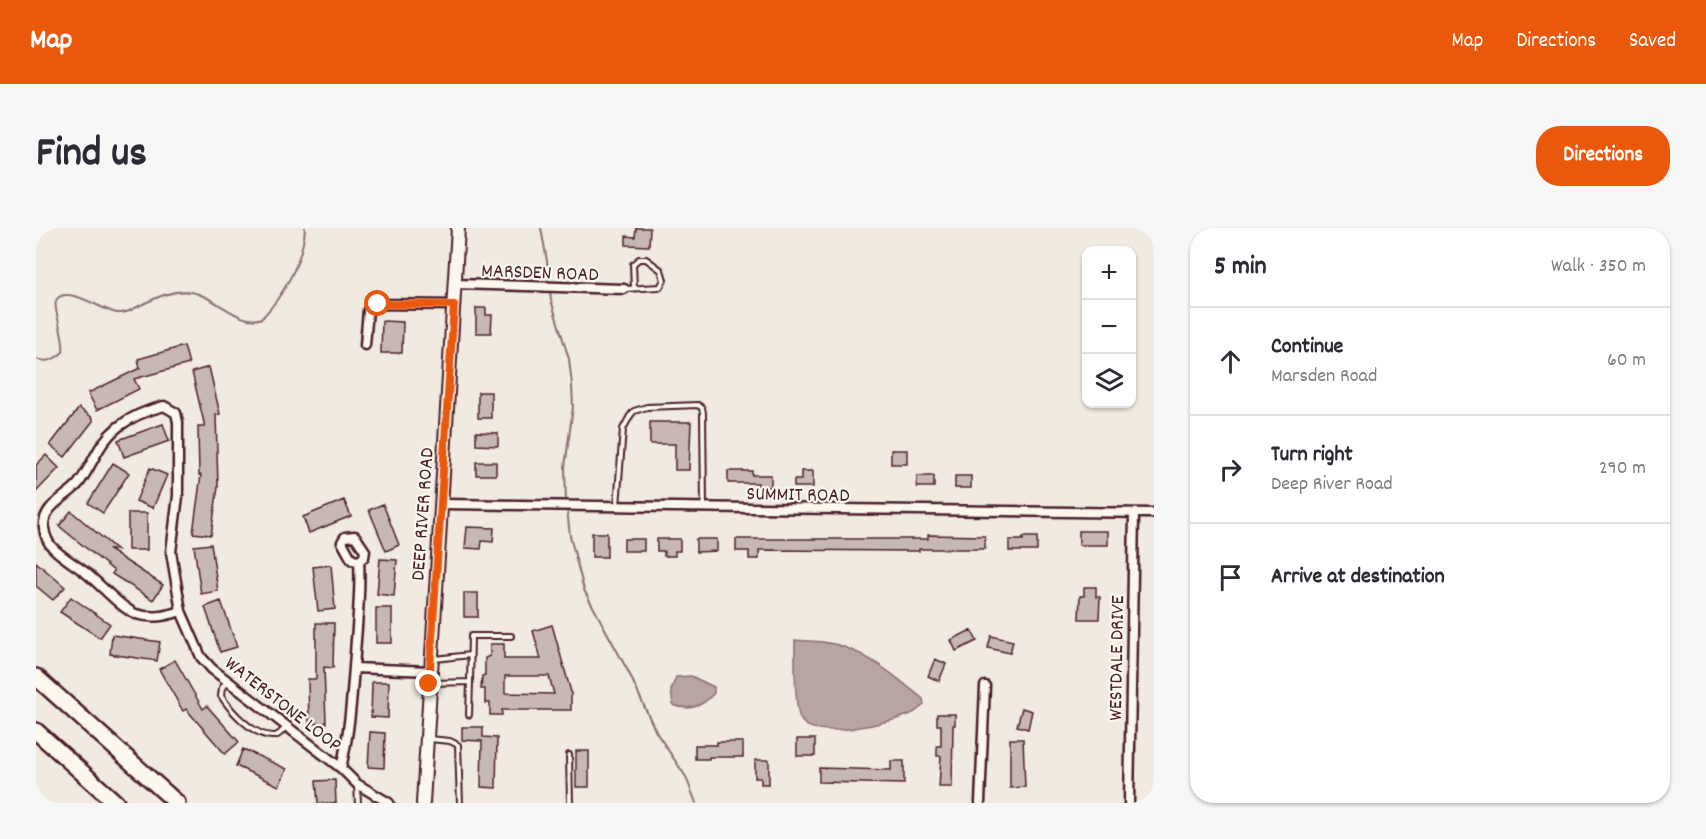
<!DOCTYPE html>
<html lang="en">
<head>
<meta charset="utf-8">
<style>
	body { margin:0; font-family:Dekko,sans-serif; background:#f7f7f7; color:#2b2b33 }
	.controls { position:absolute; right:18px; top:18px; display:grid; overflow:hidden; border-radius:12px; box-shadow:0 2px 4px #0004 }
	.controls button { width:54px; height:54px; display:grid; place-items:center; padding:0; border:0; border-bottom:2px solid #e1e1e2; background:#fff; color:#2b2b33; font:30px sans-serif }
	.stop { position:absolute; width:18px; height:18px; margin:-14px; border:4px solid #ea580c; border-radius:50%; background:#fff }
	.stop.end { background:#ea580c; border-color:#fff; box-shadow:0 2px 6px #0008 }
	.list { margin:0; padding:0; list-style:none }
	h2 { display:flex; justify-content:space-between; align-items:center; height:78px; margin:0; padding:0 24px; font-size:26px }
	h2 small { font-size:20px; font-weight:400; color:#7c7c81 }
	.list li { display:grid; grid-template-columns:39px 1fr auto; gap:18px; align-items:center; box-sizing:border-box; height:108px; padding:0 24px; border-top:2px solid #e1e1e2 }
	.list b { display:block; font-size:22px; white-space:nowrap }
	.list p { margin:0; font-size:20px; white-space:nowrap; color:#7c7c81 }
	.list em { font-size:20px; font-style:normal; color:#7c7c81 }
	.icon { flex:none; width:33px; height:33px; fill:none; stroke:currentColor; stroke-width:2; stroke-linecap:round; stroke-linejoin:round }
	.map { position:relative; flex:none; width:1118px; height:575px; overflow:hidden; border-radius:24px }
	header { display:flex; align-items:center; gap:36px; box-sizing:border-box; height:84px; padding:0 30px; background:#ea580c; color:#fff }
	header strong { font-size:28px }
	nav { display:flex; gap:33px; margin-inline-start:auto; font-size:21px }
	.intro { display:flex; align-items:center; justify-content:space-between; box-sizing:border-box; height:144px; padding:0 36px }
	h1 { margin:0; font-size:42px }
	.button { padding:15px 27px; border-radius:24px; background:#ea580c; color:#fff; font-size:21px; font-weight:700 }
	main { display:flex; gap:36px; padding:0 36px }
	aside { flex:1; background:#fff; border-radius:24px; box-shadow:0 2px 4px #0004 }
	.map>svg:first-child { display:block }
</style>
</head>
<body>
<header>
<strong>Map</strong>
<nav><a>Map</a><a>Directions</a><a>Saved</a></nav>
</header>
<div class="intro"><h1>Find us</h1><a class="button">Directions</a></div>
<main>
<div class="map">
<svg width="1118" height="575" viewBox="0 0 1118 575">
	<rect width="100%" height="100%" fill="#f0eae0"/>
	<filter id="ink" filterUnits="userSpaceOnUse"><feTurbulence type="fractalNoise" baseFrequency=".0167" numOctaves="2"/><feDisplacementMap in="SourceGraphic" scale="12" xChannelSelector="R" yChannelSelector="G"/><feConvolveMatrix kernelMatrix="1 2 1 2 8 2 1 2 1" color-interpolation-filters="sRGB"/></filter>
	<g filter="url(#ink)">
		<path fill="#b8a4a2" stroke="#8c6f72" stroke-width="1.5" d="M759 412C768 413 778 413 787 414 826 419 858 447 887 471L888 477C884 480 881 483 877 485 858 494 774 515 764 490 758 476 759 430 759 412Z
			M655 448 678 459V465C667 478 654 484 637 477L635 462 640 449Z"/>
		<g fill="none" stroke-linecap="round" stroke-linejoin="round">
			<path stroke="#8c6f72" stroke-width="2" d="M505 0 511 33 515 72 533 131 536 157 537 179 529 239 530 276
				M0 131C11 135 18 132 27 124 30 109 15 78 21 71 32 57 67 83 81 85 91 86 98 80 107 76 121 69 139 61 155 64 178 67 204 99 226 90 248 67 267 32 269 0
				M531 281 534 308 548 362 593 445 620 504 650 549 660 575"/>
		</g>
		<path fill="#c8b8b3" stroke="#4a1f2b" stroke-width="1.5" fill-rule="evenodd" d="M600 0H614L613 18 590 17V8L599 9Z
			M440 80H450V87H456L455 105H440Z
			M346 93 367 94 366 125H345Z
			M148 118 153 136 98 151 103 161 61 182 52 165 104 140 102 131Z
			M173 139 184 186 180 187 182 259 175 307 157 305 165 247H163L162 199H169L156 144Z
			M442 164H455V190H442Z
			M43 180 57 190V193L29 229 14 217Z
			M614 194H655L653 242H639V216H614Z
			M127 196 133 213 88 229 82 212Z
			M440 204 462 205V218L440 217Z
			M855 222H871V236H855Z
			M10 227 23 240 0 264V237Z
			M440 234H460V247H440Z
			M77 235 93 245 67 285 52 275Z
			M114 240 131 247 117 280 100 273Z
			M692 243H716V247H735V259H722V255H692Z
			M765 243H777V259H758V252H765Z
			M881 248H898V259H881Z
			M919 248H935V260H919Z
			M308 272 315 288 273 305 267 289Z
			M347 276 363 317 350 323 333 282Z
			M35 283 81 322H73L127 357 117 372 76 346 78 343 23 298Z
			M92 285H111V322H92Z
			M431 299 458 300 457 314 446 313 445 321 429 320Z
			M1043 303H1072V317H1043Z
			M556 305H571V329H556Z
			M892 307 949 308V321H883V323L723 322V331H713V323H700V311H892Z
			M987 309H1001V323H973V312H987Z
			M588 311H608V323H588Z
			M621 311H644V323H639V328H628V323H621Z
			M660 311H681V323L660 324Z
			M175 316 182 363 165 366 158 318Z
			M344 331 361 332 358 368 341 366Z
			M0 334 29 359 17 372 0 358Z
			M295 337 299 381 282 383 277 339Z
			M1048 359H1060V369H1064L1063 391H1043L1044 368H1048Z
			M428 365H442V389H428Z
			M35 369 74 396 64 410 24 384Z
			M185 373 201 419 184 424 169 379Z
			M340 380H356V415H340Z
			M280 395H298L297 440 288 439 290 495 273 496 272 451H280Z
			M516 397 535 464V482H466V487H454V475H449V461H445L446 448 449 447V430L454 428V416H468V431H505L497 403ZM469 448H513L518 466 469 465Z
			M935 402 941 413 920 423 915 412Z
			M76 407 124 414 121 433 74 426Z
			M955 408 977 413 974 425 952 420Z
			M899 431 910 436 903 453 892 448Z
			M139 432 167 481 171 478 203 514 189 526 150 481 147 483 123 441Z
			M336 454H353L352 490 335 489Z
			M986 480 996 483 992 501 981 498Z
			M901 486H919V497H917L916 559H903L905 528H901V518H905V497H901Z
			M426 499H447V509L461 510 460 560 445 559 446 513 426 512Z
			M334 504 349 505 348 540 332 539Z
			M761 511H779V528H761Z
			M974 511H987L989 559 974 560Z
			M681 514H707V529H673V531H659V517H681Z
			M207 521 251 541 243 558 200 538Z
			M540 523H553V559H540Z
			M719 532H733V556H725V550H719Z
			M855 533H868V556L783 554V540L855 542Z
			M299 552 300 575H282L280 553Z"/>
		<g fill="none" stroke-linecap="round" stroke-linejoin="round">
			<g stroke="#4a1f2b" stroke-width="8">
				<path id="lane" d="M589 61 624 59 628 52 625 42 610 31H603L597 36 598 60
					M581 278 587 201 594 188 598 183 611 179 662 177 666 180 667 185 668 278
					M399 431 434 427
					M191 453 186 460 185 468C195 483 219 510 239 508 244 507 247 502 250 499
					M434 454 435 408H475
					M397 455 434 454 433 487
					M394 511 414 513 422 517 424 575
					M533 527 534 575
					M321 557 322 575"/>
			</g>
			<g stroke="#4a1f2b" stroke-width="13">
				<path id="street" d="M419 56 588 61
					M329 117 332 82 342 76 418 77
					M128 178 140 185 142 194V268L135 324 145 383C130 388 116 391 100 386 87 382 63 355 50 345 40 337 27 330 17 320 12 315 9 308 8 300 6 277 31 270 43 255 58 235 61 216 82 199 96 188 112 182 128 178Z
					M406 276 1118 285
					M145 383 165 429 176 441 305 540 321 556 353 575
					M318 440 394 443
					M305 540C314 503 316 464 319 426 321 395 325 364 323 333L328 329 329 323 319 308 309 309 306 314 316 332 323 333
					M944 575 949 458
					M1093 575 1098 286"/>
			</g>
			<g stroke="#4a1f2b" stroke-width="16">
				<path id="secondary" d="M387 575 422 0"/>
			</g>
			<g stroke="#4a1f2b" stroke-width="20">
				<path id="highway" d="M0 449 141 575
					M0 503 80 575"/>
			</g>
			<use href="#lane" stroke="#fbf7ec" stroke-width="4"/>
			<use href="#street" stroke="#fbf7ec" stroke-width="8"/>
			<use href="#secondary" stroke="#fbf7ec" stroke-width="12"/>
			<use href="#highway" stroke="#fbf7ec" stroke-width="15"/>
		</g>
	</g>
	<g fill="none" stroke-linecap="round" stroke-linejoin="round" filter="url(#ink)">
		<path stroke="#ea580c" stroke-width="8" d="M342 76 418 77 393 456"/>
	</g>
	<g text-anchor="middle" stroke-width="4.5" stroke-linejoin="round" paint-order="stroke">
		<g font-size="20" fill="#4a1f2b" stroke="#fbf7ec">
			<text transform="translate(504 43) rotate(2)" y="7">MARSDEN ROAD</text>
			<text transform="translate(762 265) rotate(1)" y="7">SUMMIT ROAD</text>
			<text transform="translate(385 286) rotate(-86)" y="7">DEEP RIVER ROAD</text>
			<text transform="translate(1079 430) rotate(-89)" y="7">WESTDALE DRIVE</text>
			<text transform="translate(248 475) rotate(38)" y="7">WATERSTONE LOOP</text>
		</g>
	</g>
</svg>
<div class="controls">
<button>+</button>
<button>−</button>
<button><svg class="icon" aria-label="layers" viewBox="0 0 24 24"><path d="M12 4l9 5-9 5-9-5zM3 14l9 5 9-5"/></svg></button>
</div>
<div class="stop" style="left:342px;top:76px"></div>
<div class="stop end" style="left:393px;top:456px"></div>
</div>
<aside>
<h2>5 min<small>Walk · 350 m</small></h2>
<ul class="list">
<li><svg class="icon" aria-label="ahead" viewBox="0 0 24 24"><path d="M12 20V5M6 11l6-6 6 6"/></svg><div><b>Continue</b><p>Marsden Road</p></div><em>60 m</em></li>
<li><svg class="icon" aria-label="right" viewBox="0 0 24 24"><path d="M7 20v-9h11M14 6l5 5-5 5"/></svg><div><b>Turn right</b><p>Deep River Road</p></div><em>290 m</em></li>
<li><svg class="icon" aria-label="arrive" viewBox="0 0 24 24"><path d="M6 21V4h12l-3 4 3 4H6"/></svg><div><b>Arrive at destination</b></div></li>
</ul>
</aside>
</main>
</body>
</html>
